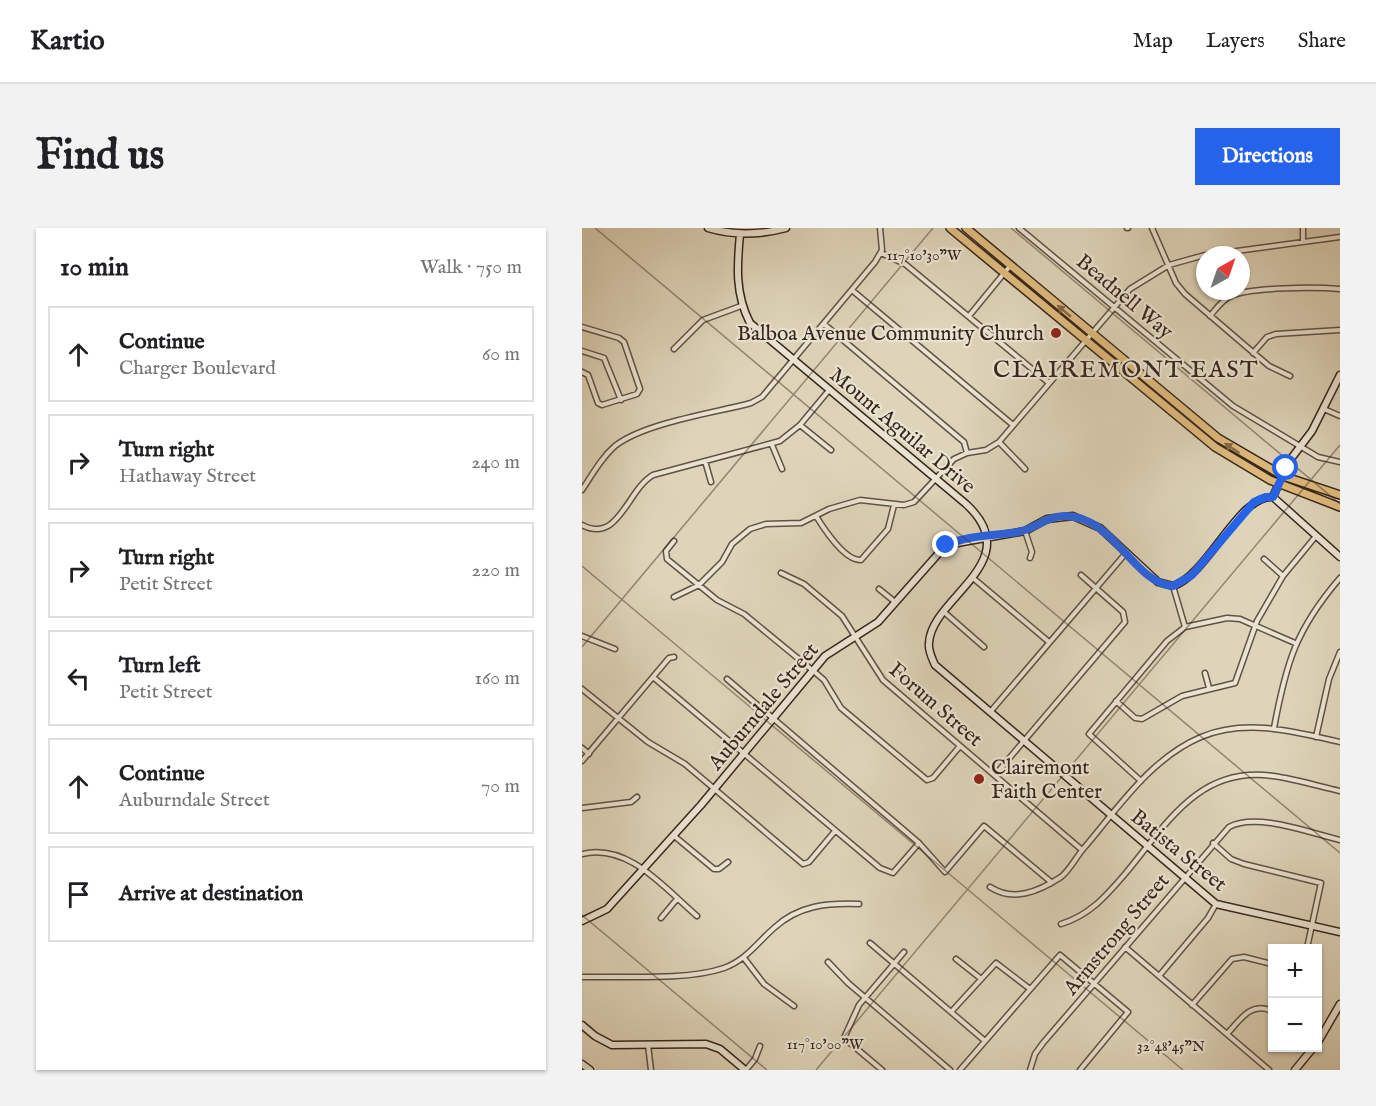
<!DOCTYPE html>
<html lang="en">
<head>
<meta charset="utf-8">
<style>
	body { margin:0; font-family:"IM FELL English",serif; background:#f2f2f2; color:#202124 }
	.controls { position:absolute; right:18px; bottom:18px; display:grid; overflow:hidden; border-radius:0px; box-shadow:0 2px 4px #0004 }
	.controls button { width:54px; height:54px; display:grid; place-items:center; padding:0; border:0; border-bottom:2px solid #e0e0e0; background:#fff; color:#202124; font:30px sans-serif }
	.compass { position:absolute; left:614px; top:18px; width:54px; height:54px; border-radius:50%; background:#fff; box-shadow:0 2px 4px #0004; rotate:40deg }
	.stop { position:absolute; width:18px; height:18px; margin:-14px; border:4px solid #2563eb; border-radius:50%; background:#fff }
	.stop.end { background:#2563eb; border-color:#fff; box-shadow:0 2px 6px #0008 }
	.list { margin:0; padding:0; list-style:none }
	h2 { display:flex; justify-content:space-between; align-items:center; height:78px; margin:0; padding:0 24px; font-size:26px }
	h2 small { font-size:20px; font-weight:400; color:#757577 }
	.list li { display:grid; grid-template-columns:39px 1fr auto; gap:18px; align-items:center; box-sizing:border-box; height:96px; margin:0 12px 12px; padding:0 12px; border:2px solid #e0e0e0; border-radius:0px }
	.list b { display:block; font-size:22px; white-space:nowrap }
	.list p { margin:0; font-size:20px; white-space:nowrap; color:#757577 }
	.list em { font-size:20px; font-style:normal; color:#757577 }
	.icon { flex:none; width:33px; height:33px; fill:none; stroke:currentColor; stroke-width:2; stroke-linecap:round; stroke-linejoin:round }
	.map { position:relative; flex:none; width:758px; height:842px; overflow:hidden; border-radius:0px }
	header { display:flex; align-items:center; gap:36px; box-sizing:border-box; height:84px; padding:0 30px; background:#fff; border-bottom:2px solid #e0e0e0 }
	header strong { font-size:28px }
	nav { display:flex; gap:33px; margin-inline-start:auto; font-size:21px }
	.intro { display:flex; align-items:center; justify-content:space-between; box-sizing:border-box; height:144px; padding:0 36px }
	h1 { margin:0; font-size:42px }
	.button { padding:15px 27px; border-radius:0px; background:#2563eb; color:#fff; font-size:21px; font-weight:700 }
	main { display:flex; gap:36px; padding:0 36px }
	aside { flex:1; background:#fff; border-radius:0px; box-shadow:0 2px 4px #0004 }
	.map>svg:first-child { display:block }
</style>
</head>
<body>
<header>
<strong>Kartio</strong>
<nav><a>Map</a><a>Layers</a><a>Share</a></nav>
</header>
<div class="intro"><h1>Find us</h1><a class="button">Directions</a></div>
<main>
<aside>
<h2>10 min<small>Walk · 750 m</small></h2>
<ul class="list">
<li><svg class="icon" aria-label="ahead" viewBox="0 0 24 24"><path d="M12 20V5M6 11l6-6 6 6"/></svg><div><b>Continue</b><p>Charger Boulevard</p></div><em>60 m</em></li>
<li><svg class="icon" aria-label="right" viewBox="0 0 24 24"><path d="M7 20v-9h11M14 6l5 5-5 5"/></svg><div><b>Turn right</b><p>Hathaway Street</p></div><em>240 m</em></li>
<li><svg class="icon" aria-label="right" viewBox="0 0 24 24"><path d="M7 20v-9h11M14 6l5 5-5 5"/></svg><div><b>Turn right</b><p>Petit Street</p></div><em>220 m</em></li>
<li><svg class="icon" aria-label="left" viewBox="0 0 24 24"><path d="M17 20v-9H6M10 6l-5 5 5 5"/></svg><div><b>Turn left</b><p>Petit Street</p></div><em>160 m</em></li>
<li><svg class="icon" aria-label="ahead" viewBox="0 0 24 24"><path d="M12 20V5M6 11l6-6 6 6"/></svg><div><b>Continue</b><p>Auburndale Street</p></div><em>70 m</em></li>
<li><svg class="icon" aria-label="arrive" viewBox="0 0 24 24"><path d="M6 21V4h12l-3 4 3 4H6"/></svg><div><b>Arrive at destination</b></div></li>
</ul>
</aside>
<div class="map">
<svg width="758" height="842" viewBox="0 0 758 842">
	<rect width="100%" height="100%" fill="#ded4b9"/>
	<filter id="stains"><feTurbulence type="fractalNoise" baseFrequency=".00333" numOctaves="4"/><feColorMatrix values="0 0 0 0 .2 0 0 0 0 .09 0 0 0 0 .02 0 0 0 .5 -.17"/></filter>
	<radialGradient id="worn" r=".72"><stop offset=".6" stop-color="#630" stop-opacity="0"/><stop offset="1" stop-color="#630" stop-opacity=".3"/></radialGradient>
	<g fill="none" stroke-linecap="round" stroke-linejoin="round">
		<g stroke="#615244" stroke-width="7">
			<path id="street" d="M437 0 651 178 736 229 758 234
				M545 0H546
				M570 0 594 55 603 66 687 138 708 148
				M721 0V14
				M299 25 323 36 467 155
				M625 27 758 9
				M271 63 431 197
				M387 88 428 38
				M628 88C634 81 640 72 649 68 669 59 734 59 758 61
				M242 96 376 209 382 214 385 225
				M0 99 37 110 42 114 58 161 55 166 20 177 16 175 6 147 0 144
				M92 121 121 92 159 78
				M0 123 22 130 39 172
				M671 125 685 109 694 106 758 102
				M742 181 758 188
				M218 197 249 222
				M417 214 443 241
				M190 217 200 241
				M123 233 129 254
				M0 262C10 247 19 230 33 218 62 195 132 185 169 175L180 169 293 34 300 22 298 0
				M234 288C242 301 263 333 279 332L306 301 312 277
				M0 297C37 316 45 262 71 247L198 213 218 197 248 161
				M443 303 450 324 448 330
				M92 313 84 323 85 331 135 372 162 386 235 446 242 452 259 480 345 552 351 550 378 518
				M682 331 701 348
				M199 345 222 356 260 388 301 452 500 622
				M391 350 467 414
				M591 358 603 399
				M297 361 313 374
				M92 369 117 357 140 334 150 316 168 301 184 296 219 295 247 281 278 272 322 277 332 274 372 231 385 225 404 222 417 214 548 61 587 37 623 27
				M362 384 402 419
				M0 408 33 421
				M623 445 627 460
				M71 449 298 640 311 645 337 615
				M145 451 337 615 363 644 402 598 469 654
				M0 461 66 514 103 536 221 636 227 634 253 603
				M534 473 553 490 560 491 600 468 653 455 675 393 701 348 734 308
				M409 483 544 325
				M692 500C704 435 714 401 758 350
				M734 509 747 451 758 424
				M0 520 7 526
				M0 533 87 430 92 429
				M413 547 543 394 541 384 499 347
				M559 553 507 506 585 413 603 399 645 390 658 391 713 415
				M0 580 49 574 55 569
				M91 607 132 641H137L146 634
				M631 615 649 631 662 636 739 655 725 720
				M0 626C47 615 82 660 115 688
				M408 659C431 674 456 664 479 649 488 642 494 629 502 620 536 580 569 530 619 509 665 490 713 504 758 514
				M79 690 95 671
				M479 696C508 687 524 668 543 646 584 597 617 537 691 548 713 551 736 558 758 563
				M288 715 403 813
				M543 719 687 842
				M162 730 182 756 212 778
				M374 731 398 750
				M246 734 266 755 368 842
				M577 748 626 690 634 676
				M0 749C41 748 104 753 142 740 164 732 175 715 192 700 217 677 245 675 277 676
				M610 777 650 731 662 729 690 736
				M369 784 414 735 448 761
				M645 806C658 792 669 773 690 783
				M66 817 69 842
				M164 842 173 831 178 818
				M300 842 262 810 277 777 322 724
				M378 842 478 727 546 784 498 842
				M448 842 453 826 461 815 647 599C674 584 728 605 758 612"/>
		</g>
		<g stroke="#37261d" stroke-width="9">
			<path id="secondary" d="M126 0C153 8 178 7 204 0
				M158 6C155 38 153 66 168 95L384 276C447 334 349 369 347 415 346 423 350 430 353 437L634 676 758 704
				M691 269 705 236 730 203 758 147
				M691 269 758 329
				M0 693 25 681 34 671 119 577 243 428 296 394 364 317 443 303 465 291 491 288 518 300 576 354 591 358C626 347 657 266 691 269
				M0 797 13 808 30 817 124 816 138 821 163 842
				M736 814 758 776
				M0 836 8 842
				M713 842 731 820"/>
		</g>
		<g stroke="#37261d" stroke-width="10">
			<path id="primary" d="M368 0 633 219 688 252 758 279
				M384 0 636 210 701 248 758 267"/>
		</g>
		<use href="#street" stroke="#eae3d2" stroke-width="4"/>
		<use href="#secondary" stroke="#eae3d2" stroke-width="6"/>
		<use href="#primary" stroke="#dfba7c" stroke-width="7"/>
	</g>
	<defs><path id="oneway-solid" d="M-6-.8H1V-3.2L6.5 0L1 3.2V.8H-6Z" transform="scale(1.5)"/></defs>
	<g fill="#836948">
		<use href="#oneway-solid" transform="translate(482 83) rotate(-140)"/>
		<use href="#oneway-solid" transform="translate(650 220) rotate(-147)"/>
	</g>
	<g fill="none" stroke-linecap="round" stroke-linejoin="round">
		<path stroke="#2563eb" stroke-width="8" d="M364 317C386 307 413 308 436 304 453 301 465 288 483 288 532 288 551 355 591 358L610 347 672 274 684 269H691L704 240"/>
	</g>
	<path fill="none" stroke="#37261d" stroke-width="1.5" stroke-opacity="0.45" d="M13 0 758 625M429 0 758 276M0 338 601 842M0 419 351 0M0 687 185 842M234 842 758 217"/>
	<g fill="#8f2418" stroke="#eae3d2" stroke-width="2">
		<circle cx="474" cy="105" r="6"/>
		<circle cx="397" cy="551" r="6"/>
	</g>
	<g text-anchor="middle" stroke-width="4.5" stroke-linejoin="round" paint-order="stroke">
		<g font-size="21" fill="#37261d" stroke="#eae3d2">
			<text transform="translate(543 68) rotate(40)" y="7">Beadnell Way</text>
			<text transform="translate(321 202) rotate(40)" y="7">Mount Aguilar Drive</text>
			<text transform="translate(354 476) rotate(41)" y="7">Forum Street</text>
			<text transform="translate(181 478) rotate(-50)" y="7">Auburndale Street</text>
			<text transform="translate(597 622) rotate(39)" y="7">Batista Street</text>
			<text transform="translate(534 706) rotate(-50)" y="7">Armstrong Street</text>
		</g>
		<g font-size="21" fill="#37261d" stroke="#eae3d2" text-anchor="end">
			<text x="462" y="112">Balboa Avenue Community Church</text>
			<text x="409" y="546" text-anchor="start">Clairemont<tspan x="409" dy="24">Faith Center</tspan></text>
		</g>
		<g font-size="24" letter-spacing="1.5" fill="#37261d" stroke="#eae3d2">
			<text x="544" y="149">CLAIREMONT EAST</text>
		</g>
	</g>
	<g font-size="15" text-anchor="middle" fill="#37261d" stroke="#eae3d2" stroke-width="4.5" stroke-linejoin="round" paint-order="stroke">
		<text x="342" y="32">117°10'30"W</text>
		<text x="243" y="821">117°10'00"W</text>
		<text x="589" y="823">32°48'45"N</text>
	</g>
	<rect width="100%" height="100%" filter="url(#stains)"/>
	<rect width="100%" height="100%" fill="url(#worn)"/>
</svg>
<div class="controls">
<button>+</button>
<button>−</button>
</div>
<svg class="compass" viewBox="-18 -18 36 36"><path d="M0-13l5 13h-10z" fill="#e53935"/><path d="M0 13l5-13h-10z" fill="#757577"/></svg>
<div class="stop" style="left:704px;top:240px"></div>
<div class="stop end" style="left:364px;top:317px"></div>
</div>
</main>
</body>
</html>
